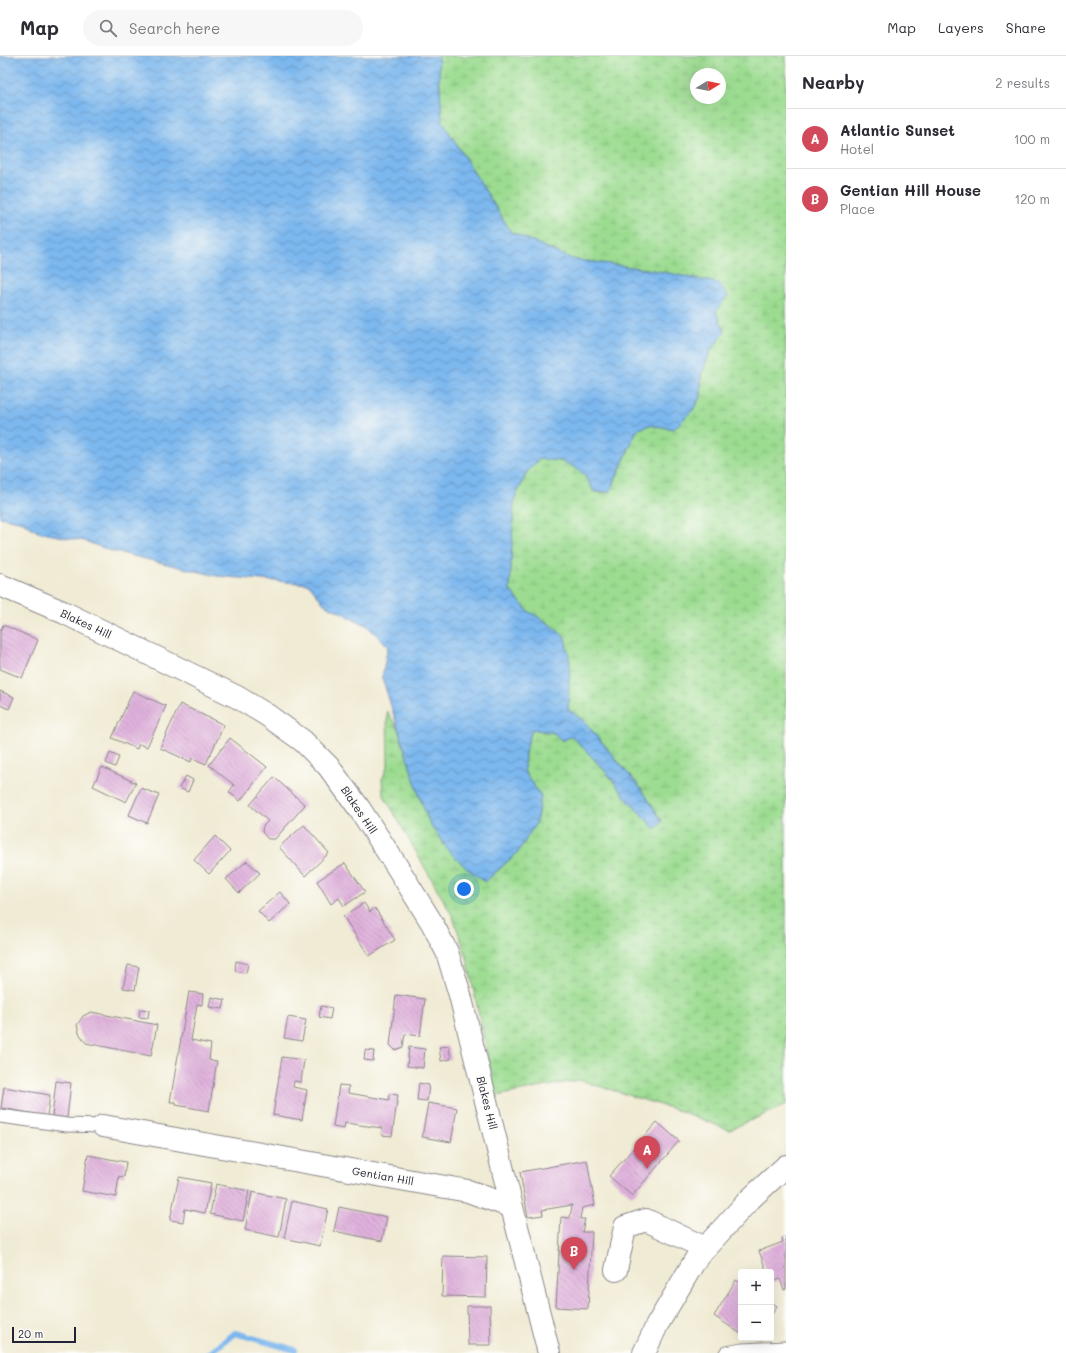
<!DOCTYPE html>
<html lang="en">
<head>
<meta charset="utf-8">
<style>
	body { margin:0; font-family:Mali,sans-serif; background:#f7f7f7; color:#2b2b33 }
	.controls { position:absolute; right:12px; bottom:12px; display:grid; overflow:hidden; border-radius:4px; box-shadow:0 4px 16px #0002 }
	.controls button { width:36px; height:36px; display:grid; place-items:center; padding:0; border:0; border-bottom:1px solid #e1e1e2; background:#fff; color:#2b2b33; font:20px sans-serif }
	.compass { position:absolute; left:690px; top:12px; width:36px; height:36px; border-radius:50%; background:#fff; box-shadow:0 4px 16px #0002; rotate:80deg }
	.scale { position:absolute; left:12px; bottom:10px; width:64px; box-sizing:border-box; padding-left:4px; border:2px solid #22223b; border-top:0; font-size:11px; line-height:14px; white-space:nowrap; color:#22223b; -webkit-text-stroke:3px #fdfcf7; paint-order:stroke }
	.you { position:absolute; left:464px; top:833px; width:14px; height:14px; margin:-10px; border:3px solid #fff; border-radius:50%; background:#1a73e8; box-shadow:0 0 0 6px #1a73e833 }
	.badge { display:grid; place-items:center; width:26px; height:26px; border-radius:50%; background:#d1495b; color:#fff; font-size:13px; font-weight:700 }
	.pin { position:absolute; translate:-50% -33px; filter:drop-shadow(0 1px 2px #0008) }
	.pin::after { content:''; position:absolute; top:21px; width:14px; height:12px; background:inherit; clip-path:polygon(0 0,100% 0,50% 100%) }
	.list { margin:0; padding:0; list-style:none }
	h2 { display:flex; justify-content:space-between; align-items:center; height:52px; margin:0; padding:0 16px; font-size:17px }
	h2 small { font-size:13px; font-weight:400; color:#7c7c81 }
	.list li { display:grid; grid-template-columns:26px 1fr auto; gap:12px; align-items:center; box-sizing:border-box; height:60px; padding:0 16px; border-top:1px solid #e1e1e2 }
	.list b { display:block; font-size:15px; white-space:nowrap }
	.list p { margin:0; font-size:13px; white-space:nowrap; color:#7c7c81 }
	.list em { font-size:13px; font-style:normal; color:#7c7c81 }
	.icon { flex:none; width:22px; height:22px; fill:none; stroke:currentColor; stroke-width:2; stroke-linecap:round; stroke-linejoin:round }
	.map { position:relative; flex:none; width:786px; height:1297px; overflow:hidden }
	header { display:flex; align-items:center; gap:24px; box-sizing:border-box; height:56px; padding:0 20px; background:#fff; border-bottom:1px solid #e1e1e2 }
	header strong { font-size:19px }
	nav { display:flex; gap:22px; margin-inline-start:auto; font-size:14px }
	.search { width:280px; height:36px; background:#f7f7f7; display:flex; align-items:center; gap:10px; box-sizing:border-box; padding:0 14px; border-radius:22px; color:#7c7c81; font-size:15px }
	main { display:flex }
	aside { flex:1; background:#fff }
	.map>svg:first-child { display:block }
</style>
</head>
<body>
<header>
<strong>Map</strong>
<div class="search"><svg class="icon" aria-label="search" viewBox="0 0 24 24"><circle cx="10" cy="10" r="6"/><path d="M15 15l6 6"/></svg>Search here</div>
<nav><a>Map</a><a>Layers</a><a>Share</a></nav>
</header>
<main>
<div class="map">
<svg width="786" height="1297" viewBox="0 0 786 1297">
	<defs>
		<pattern id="wetland-marsh" width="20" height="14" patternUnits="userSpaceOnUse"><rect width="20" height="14" fill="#9cdc91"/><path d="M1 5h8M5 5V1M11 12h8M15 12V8" fill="none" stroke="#86bc7e"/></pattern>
		<pattern id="water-waves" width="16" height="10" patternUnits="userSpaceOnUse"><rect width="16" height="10" fill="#7cb7ee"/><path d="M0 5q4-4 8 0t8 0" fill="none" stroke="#6594c2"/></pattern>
		<pattern id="building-back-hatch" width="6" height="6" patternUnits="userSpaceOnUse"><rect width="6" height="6" fill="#dfb1dc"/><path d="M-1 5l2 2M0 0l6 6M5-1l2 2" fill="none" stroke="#bf98be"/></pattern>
	</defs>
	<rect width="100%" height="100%" fill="#fdfcf7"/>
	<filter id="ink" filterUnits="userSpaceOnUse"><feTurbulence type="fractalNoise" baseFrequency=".025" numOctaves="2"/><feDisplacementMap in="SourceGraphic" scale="8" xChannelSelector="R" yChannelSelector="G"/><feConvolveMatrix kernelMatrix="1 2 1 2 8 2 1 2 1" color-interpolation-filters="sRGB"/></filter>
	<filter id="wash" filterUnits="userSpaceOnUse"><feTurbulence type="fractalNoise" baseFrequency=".012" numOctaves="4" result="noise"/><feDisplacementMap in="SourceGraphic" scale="16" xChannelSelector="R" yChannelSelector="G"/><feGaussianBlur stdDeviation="0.9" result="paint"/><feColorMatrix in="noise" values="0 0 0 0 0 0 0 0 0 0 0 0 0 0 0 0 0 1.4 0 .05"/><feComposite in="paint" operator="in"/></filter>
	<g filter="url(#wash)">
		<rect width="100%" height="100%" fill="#f0ebd4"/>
		<path fill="url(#wetland-marsh)" stroke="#5f7f66" fill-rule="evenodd" d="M438 0H786V1049L729 1074 680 1055 579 1024 496 1040 467 902 453 861 383 738 382 723 388 710 387 655 398 673 420 742 430 768 485 826 518 796 540 740 524 715 525 696 532 673 572 680 607 717 626 742 655 773 662 765 642 734 584 665 568 653V637L548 567 528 555 509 534 514 444 527 416 539 403 561 405 574 411 585 418 594 436H610L637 374 649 369 674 373 693 354 701 340V319L711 293 725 276 716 255 717 227 653 214 572 203 511 176 442 65ZM696 18H720V42H696Z"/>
		<path fill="url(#water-waves)" stroke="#4f6c94" d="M0 0H438L442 65 511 176 572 203 653 214 718 227 728 240 716 255 725 276 711 294 701 319V340L693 354 674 373 649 369 637 374 610 436H594L585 419 574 411 561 405 539 403 527 416 514 444 510 534 528 555 548 567 565 581 570 606 568 653 584 665 642 734 662 765 655 773 626 742 607 717 572 680 562 685 554 677 532 673 525 696 524 715 541 740 536 767 518 796 485 826 466 812 448 794 430 768 420 742 382 621 388 590 366 569 324 548 309 528 217 520 112 495 84 485 38 476 23 466 0 461Z"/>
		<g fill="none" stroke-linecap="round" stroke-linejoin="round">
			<path stroke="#7cb7ee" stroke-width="6" d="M210 1297 235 1277 295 1294"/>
		</g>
		<g id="blocks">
			<path fill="url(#building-back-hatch)" d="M3 569 38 584 22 622 0 613V576Z
				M0 635 14 641 9 653 0 649Z
				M133 635 166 650 147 691 139 688 137 693 112 682Z
				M180 648 224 669 206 708 192 702 191 706 160 692Z
				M230 682 267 711 240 745 229 736 234 729 209 709Z
				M110 697 119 701 115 711 106 707Z
				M102 711 136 727 126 746 93 730Z
				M186 720 193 724 188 736 179 732Z
				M274 721 305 749 275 783H268L262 776 263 770 268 765 250 749Z
				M141 732 159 739 147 767 129 759Z
				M304 769 329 797 305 820 279 791Z
				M215 780 230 795 209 818 194 804Z
				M247 805 260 817 239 837 226 823Z
				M345 807 365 836 344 850 339 842 331 848 317 825Z
				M280 836 290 848 269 867 258 855Z
				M364 847 370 856 375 852 395 884 369 900 343 860Z
				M236 905 248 908 246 917 235 915Z
				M128 909 139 911 135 934 123 932Z
				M189 936 203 938 202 949 197 948 191 984 211 988 209 1004 217 1005 209 1055 176 1049V1046H170Z
				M396 939 425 943 420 980 405 978 403 991 395 994 390 989Z
				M211 941 225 944 223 953 209 951Z
				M321 950 332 952 330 963 319 961Z
				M140 953 149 954 148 962 139 961Z
				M91 956 157 969 151 1000 86 987 79 977 77 969 83 960Z
				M288 961 306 964 302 985 284 982Z
				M449 990 451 1003 441 1005 439 991Z
				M409 991 425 993 423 1012 407 1010Z
				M365 994 374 995 373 1005 364 1004Z
				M282 1001 304 1004 301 1026 294 1025 293 1031 307 1034 302 1064 273 1059Z
				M56 1025 71 1027 67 1062 52 1060Z
				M419 1027 429 1029 427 1045 417 1044Z
				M339 1029 349 1030 348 1037 389 1044V1038L398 1039 392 1080 381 1079 382 1072 345 1067 344 1073 333 1071Z
				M4 1031 50 1039 47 1060 1 1052Z
				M428 1047 457 1052 451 1086 422 1081Z
				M657 1066 679 1085 632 1140 609 1120Z
				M88 1099 126 1106 124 1121 119 1120 116 1141 82 1135Z
				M587 1104 595 1149 582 1152 580 1163H585L582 1176H592L588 1253 556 1251 561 1161 570 1162 572 1149 542 1154 543 1159 528 1161 520 1116Z
				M179 1121 211 1127 205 1157 185 1153 183 1166 170 1164Z
				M216 1128 249 1135 243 1165 210 1158Z
				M252 1136 286 1143 279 1181 245 1174Z
				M292 1145 328 1153 320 1190 284 1182Z
				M339 1151 387 1161 382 1185 334 1175Z
				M786 1180V1233L784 1234 780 1223 771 1227V1216H767L759 1195 783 1186 782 1182Z
				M443 1200 487 1201 486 1241 442 1240Z
				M736 1224 741 1227V1278L714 1260Z
				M771 1246 777 1250 771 1260Z
				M467 1250H490L491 1289H468Z"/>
		</g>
	</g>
	<g filter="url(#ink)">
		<use href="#blocks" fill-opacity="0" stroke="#898688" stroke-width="1"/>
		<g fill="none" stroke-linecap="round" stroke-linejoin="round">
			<g stroke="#898688" stroke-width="15">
				<path id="lane" d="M0 1060 67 1069 103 1070
					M726 1297 742 1294 786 1292"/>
			</g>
			<g stroke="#898688" stroke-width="24">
				<path id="street" d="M0 529 65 557 237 641 267 659 303 685 328 710 359 752 396 809 432 867 447 896 460 939 512 1151
					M103 1070 468 1135 512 1151 549 1297
					M616 1214 625 1171 646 1164 705 1192"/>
			</g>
			<g stroke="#898688" stroke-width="24">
				<path id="secondary" d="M644 1297 657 1269 697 1201 749 1144 786 1110"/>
			</g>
			<use href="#lane" stroke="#fff" stroke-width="13"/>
			<use href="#street" stroke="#fff" stroke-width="22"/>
			<use href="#secondary" stroke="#fff" stroke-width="22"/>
		</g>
	</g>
	<g text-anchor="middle" stroke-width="3" stroke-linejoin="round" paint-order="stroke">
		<g font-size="11" fill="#22223b" stroke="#fdfcf7">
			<text transform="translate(86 568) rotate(25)" y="4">Blakes Hill</text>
			<text transform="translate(359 754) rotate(56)" y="4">Blakes Hill</text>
			<text transform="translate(487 1047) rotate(76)" y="4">Blakes Hill</text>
			<text transform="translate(383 1120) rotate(10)" y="4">Gentian Hill</text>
		</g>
	</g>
</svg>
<div class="controls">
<button>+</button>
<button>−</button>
</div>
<svg class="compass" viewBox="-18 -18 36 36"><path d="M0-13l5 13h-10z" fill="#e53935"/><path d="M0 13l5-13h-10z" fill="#7c7c81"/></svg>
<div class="scale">20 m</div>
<div class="you"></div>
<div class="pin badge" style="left:647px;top:1113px">A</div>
<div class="pin badge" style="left:574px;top:1214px">B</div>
</div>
<aside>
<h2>Nearby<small>2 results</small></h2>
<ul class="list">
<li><span class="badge">A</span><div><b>Atlantic Sunset</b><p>Hotel</p></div><em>100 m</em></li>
<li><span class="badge">B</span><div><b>Gentian Hill House</b><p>Place</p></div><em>120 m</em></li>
</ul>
</aside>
</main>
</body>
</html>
